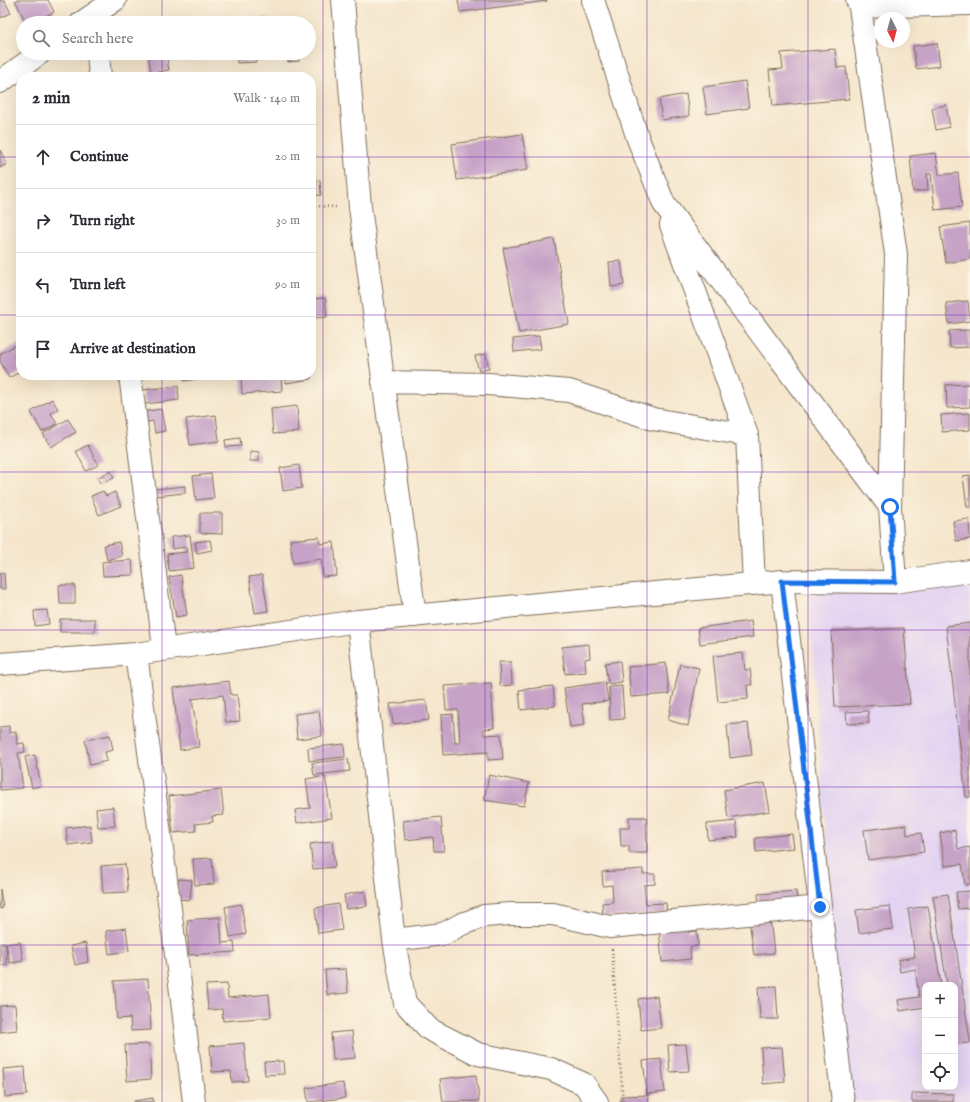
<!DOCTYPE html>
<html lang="en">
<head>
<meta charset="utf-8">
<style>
	body { margin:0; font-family:"IM FELL English",serif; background:#f7f7f7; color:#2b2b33 }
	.controls { position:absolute; right:12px; bottom:12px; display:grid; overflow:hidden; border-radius:8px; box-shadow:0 4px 16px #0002 }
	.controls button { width:36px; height:36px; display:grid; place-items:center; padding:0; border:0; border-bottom:1px solid #e1e1e2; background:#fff; color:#2b2b33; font:20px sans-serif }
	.compass { position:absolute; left:874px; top:12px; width:36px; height:36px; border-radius:50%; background:#fff; box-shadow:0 4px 16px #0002; rotate:174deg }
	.stop { position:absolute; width:12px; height:12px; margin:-9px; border:3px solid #1a73e8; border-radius:50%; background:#fff }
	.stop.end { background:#1a73e8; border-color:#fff; box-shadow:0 1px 4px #0008 }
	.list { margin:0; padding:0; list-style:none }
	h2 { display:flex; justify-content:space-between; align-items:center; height:52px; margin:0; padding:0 16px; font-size:17px }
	h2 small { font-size:13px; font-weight:400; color:#7c7c81 }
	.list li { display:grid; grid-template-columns:26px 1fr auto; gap:12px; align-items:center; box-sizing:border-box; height:64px; padding:0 16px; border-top:1px solid #e1e1e2 }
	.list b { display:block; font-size:15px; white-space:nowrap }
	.list em { font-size:13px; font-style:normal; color:#7c7c81 }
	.icon { flex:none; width:22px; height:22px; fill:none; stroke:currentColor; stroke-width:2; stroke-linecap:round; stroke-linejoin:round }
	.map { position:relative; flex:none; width:970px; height:1102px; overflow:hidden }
	.search { position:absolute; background:#fff; box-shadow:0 4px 16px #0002; left:16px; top:16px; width:300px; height:44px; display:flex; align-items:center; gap:10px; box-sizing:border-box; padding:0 14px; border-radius:22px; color:#7c7c81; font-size:15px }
	.panel { position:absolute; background:#fff; box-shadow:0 4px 16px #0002; left:16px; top:72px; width:300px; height:308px; border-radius:16px }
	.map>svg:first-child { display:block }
</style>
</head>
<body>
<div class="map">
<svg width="970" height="1102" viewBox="0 0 970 1102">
	<rect width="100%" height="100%" fill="#fcf5e5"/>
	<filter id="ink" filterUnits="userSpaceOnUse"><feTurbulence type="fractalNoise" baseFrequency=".025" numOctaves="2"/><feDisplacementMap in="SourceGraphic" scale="8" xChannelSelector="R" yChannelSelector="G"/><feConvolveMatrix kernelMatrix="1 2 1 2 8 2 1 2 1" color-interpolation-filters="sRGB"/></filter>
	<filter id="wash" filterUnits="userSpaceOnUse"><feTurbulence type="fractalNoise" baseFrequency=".012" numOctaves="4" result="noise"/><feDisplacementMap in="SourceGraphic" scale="16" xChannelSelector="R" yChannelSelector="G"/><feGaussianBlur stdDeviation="0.9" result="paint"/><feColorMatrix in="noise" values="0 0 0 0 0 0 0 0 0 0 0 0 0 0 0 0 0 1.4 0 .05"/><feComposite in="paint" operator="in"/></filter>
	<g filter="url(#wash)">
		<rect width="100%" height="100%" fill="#f5e6cc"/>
		<path fill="#e3d3f2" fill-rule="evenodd" d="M970 575V1102H843L809 592ZM925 985H955V1087H925Z"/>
		<g id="blocks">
			<path fill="#c6a2c7" d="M0 0H4L11 13 0 18Z
				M15 0H48L54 12 31 23H26Z
				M458 0H546L547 1 460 12Z
				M267 17 268 23H234V21Z
				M937 43 940 66 916 69 913 46Z
				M835 49 837 68 846 67 849 99 773 106 769 70 783 69 781 53Z
				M148 53H166L169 70 151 73Z
				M237 53H255L256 62 237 63Z
				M287 53H298L299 61 288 62Z
				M745 81 749 108 707 114 703 87Z
				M686 94 689 116 662 120 659 99Z
				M946 105 950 127 936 130 932 108Z
				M522 134 528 170 457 180 452 144Z
				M0 150 7 164 0 168Z
				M936 153 939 175 958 173 962 207 935 210 931 174H927L928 190 913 192 910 156Z
				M320 180 321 195 311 196V181Z
				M970 223V259L946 263 940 227Z
				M554 239 569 324 519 333 503 248Z
				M621 261 624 285 611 287 609 262Z
				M325 298 327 317 311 318V299Z
				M968 301 970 321 949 324 946 303Z
				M969 330 970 347 950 348 949 331Z
				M539 336 541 349 514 352 513 339Z
				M21 342V371L9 378 0 361V354Z
				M486 354 489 369 479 371 475 356Z
				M183 375H203V378L184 381Z
				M241 375H281L282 391 242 394Z
				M285 375H311V379L286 383Z
				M970 384V407L947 408 946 385Z
				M178 386 179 400 145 404 143 390Z
				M52 399 58 409 51 413 57 424 42 432 31 412Z
				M297 406 299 432 273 434 271 409Z
				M161 409 165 431 155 433 153 421 144 423 141 412Z
				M970 413V430L942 432 941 415Z
				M216 415 219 441 190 445 186 419Z
				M68 419 76 432 51 447 43 434Z
				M240 438 241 446 226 447 225 440Z
				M88 445 98 465 86 471 76 451Z
				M250 451 259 452V461H250Z
				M299 465 302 488 283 491 280 468Z
				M111 471 114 478 101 484 97 478Z
				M211 474 214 498 196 500 193 476Z
				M970 475V507H967L963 476Z
				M185 486V493L155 496V489Z
				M103 491 106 496 115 492 121 506 99 515 91 496Z
				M200 513H222V534L200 533Z
				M969 519 970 539 956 541 953 521Z
				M190 535 194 568 169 571 167 554 187 552 186 547 172 549 171 537Z
				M319 537 320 544 334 542 337 576 323 577 321 559 293 563 290 540Z
				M210 540 212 550 197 553 195 542Z
				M119 542 122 556 107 560 104 545Z
				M132 560 133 575 103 576 102 562Z
				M0 573H4L5 589H0Z
				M181 575 187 615 176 617 169 577Z
				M262 575 268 611 255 613 249 577Z
				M59 585H75V604H60Z
				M47 610 49 624 35 626 34 611Z
				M60 619H95V632H60Z
				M751 621 753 637 700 644 698 628Z
				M970 623V797H966L946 626Z
				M904 628 910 704 835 707 831 631Z
				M589 644 590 658 585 659 586 672 565 674 562 647Z
				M743 653 745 670 750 669 752 685H747L748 699 718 702 713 656Z
				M620 661 622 682 608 684 605 663Z
				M499 662H511L512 685 500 686Z
				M666 663 669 694 631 697 628 667Z
				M680 664 699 668 688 726 668 720Z
				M229 681 231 695H237L240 721 226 722 223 695 192 699 199 747 180 750 173 688Z
				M605 682 608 701 582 704 585 725 570 727 564 688Z
				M491 683 494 728 484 729V735L501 734 503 759 488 760V752L443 755 441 715 453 714 455 743H460L458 710H446L444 686Z
				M553 686 555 706 521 710 519 690Z
				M622 686 624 719 610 720 609 687Z
				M426 700 429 720 393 724 390 704Z
				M319 711 322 736 297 739 295 714Z
				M868 711 869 723 847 724 846 712Z
				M748 723 752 755 730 758 727 725Z
				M9 726V733L16 732 17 744 24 743 25 752 18 753 23 788 0 790V727Z
				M110 735 113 750 105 752 107 761 90 765 85 740Z
				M344 744 345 757 309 761 308 748Z
				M35 755 41 786 32 788 25 757Z
				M348 759 350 771 314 775 312 763Z
				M489 775 529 783 524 806 484 800Z
				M325 776 332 818 297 823 295 810 310 808 306 779Z
				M765 783 770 811 728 818 724 790Z
				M221 790 224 815 212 816 213 822 195 824 196 831 173 833 169 796Z
				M113 807 115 826 98 827 96 809Z
				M441 817 444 851H434L433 837 405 840 403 821Z
				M629 817H646L647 853H629V846H621L620 828H629Z
				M736 821 738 837 708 840 707 824Z
				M90 825 92 842 68 845 66 828Z
				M906 825 907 835 921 833 924 852 868 860 864 830Z
				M955 830 958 849 970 847V884L965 885 962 864 945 866 940 833Z
				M792 834 794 848 756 852 755 838Z
				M332 841 335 867 313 869 310 844Z
				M212 858 214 884 195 885 193 859Z
				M125 864 128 892 103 893 101 866Z
				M643 869V874H655V884L644 885 646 904 666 903 667 913 603 917 602 903 613 902 612 885 603 886 602 872Z
				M179 879 192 880 190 900 177 899Z
				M0 889 3 908 0 909Z
				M365 891 367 906 346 909 344 895Z
				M796 891 797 902 759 906 758 894Z
				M970 891V908L958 909 956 892Z
				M948 894 970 1040V1043L955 1044V985H947L933 896Z
				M241 904 246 934 230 937 225 907Z
				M338 904 342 930 318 933 315 908Z
				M890 906 893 929 859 933 856 910Z
				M928 906 941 985H925V1007L900 1011 898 1000 919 997 915 969 900 972 898 960 915 957 908 909Z
				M220 917 222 943 234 942 235 952 189 955 187 920Z
				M770 918 774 953 754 955 749 920Z
				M687 925 688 932 697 931 698 946 690 947 691 959 662 962 659 927Z
				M126 928 129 951 109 954 106 931Z
				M20 942 23 961 10 963 6 944Z
				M86 943 88 962 75 965 71 946Z
				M0 944H6L7 965H0Z
				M346 969 348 993 327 995 325 970Z
				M148 979 151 1030 131 1031 130 1018 117 1019 114 981Z
				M227 984 228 998 269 994 271 1017 223 1021 222 1009 208 1010 206 985Z
				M776 986 778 1019H760L758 987Z
				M657 996 661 1028 641 1030 638 999Z
				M15 1005 17 1030 0 1032V1006Z
				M352 1031 355 1058 333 1060 331 1033Z
				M244 1043 248 1081 232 1082 231 1071 212 1072 210 1046Z
				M149 1044 151 1079 127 1081 125 1045Z
				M686 1044 689 1071 670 1072 668 1045Z
				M782 1047 785 1082 763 1084 761 1048Z
				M661 1059 665 1092 647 1094 643 1061Z
				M283 1061 284 1074 265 1075 264 1062Z
				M25 1067 27 1095 5 1097 3 1069Z
				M476 1075 479 1101 443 1102 440 1079Z
				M343 1083 345 1098 308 1102 306 1088Z
				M912 1093 953 1094V1102H912Z
				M649 1095V1102H621V1096Z
				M153 1098V1102H134V1101Z"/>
		</g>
	</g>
	<g filter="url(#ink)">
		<use href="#blocks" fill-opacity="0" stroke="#7c6c5b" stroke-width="1"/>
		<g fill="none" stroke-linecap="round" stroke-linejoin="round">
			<g stroke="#7c6c5b" stroke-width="24">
				<path id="minor" d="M343 0 360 207 415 616
					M593 0 638 139 664 204 890 507 895 582
					M857 0 860 7 896 254 890 507
					M860 7 970 4
					M81 23 115 0
					M98 53 100 77
					M0 82 40 53
					M671 225 747 435 754 584
					M130 375 156 582 164 649
					M383 382 488 384 569 391 653 419 747 435
					M782 581 843 1102
					M358 621 394 940 405 1003 429 1029 478 1054 551 1069 584 1084 597 1102
					M136 654 180 984 194 1102
					M0 664 136 654 358 621 782 581 895 582 970 571
					M394 940 443 934 462 924 484 916 510 914H553L610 927 820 907"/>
			</g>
			<path stroke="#7c6c5b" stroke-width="2.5" stroke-dasharray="1 3" stroke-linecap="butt" d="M311 206 337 207
				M612 949 623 1102"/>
			<use href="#minor" stroke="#fff" stroke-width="22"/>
		</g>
	</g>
	<g fill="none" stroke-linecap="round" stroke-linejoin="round" filter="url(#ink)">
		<path stroke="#1a73e8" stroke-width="5" d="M820 907 782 581 895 582 890 507"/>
	</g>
	<path fill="none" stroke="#7b2cbf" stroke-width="1" stroke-opacity="0.55" d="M162 0V23M323 0V1102M485 0V1102M647 0V1102M808 0V1102M162 53V77M0 157H21M311 157H970M0 315H21M311 315H970M162 375V1102M0 472H970M0 630H970M0 787H970M0 945H970"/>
</svg>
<div class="controls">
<button>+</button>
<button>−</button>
<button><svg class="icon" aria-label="locate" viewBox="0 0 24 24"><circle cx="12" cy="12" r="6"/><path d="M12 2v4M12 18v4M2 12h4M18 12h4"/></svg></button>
</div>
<svg class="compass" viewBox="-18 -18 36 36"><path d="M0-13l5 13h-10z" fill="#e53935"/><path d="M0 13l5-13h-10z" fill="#7c7c81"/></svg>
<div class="stop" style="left:890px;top:507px"></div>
<div class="stop end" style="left:820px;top:907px"></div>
<div class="search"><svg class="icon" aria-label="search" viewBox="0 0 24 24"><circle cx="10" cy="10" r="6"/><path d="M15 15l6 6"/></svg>Search here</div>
<section class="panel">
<h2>2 min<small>Walk · 140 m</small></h2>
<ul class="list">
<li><svg class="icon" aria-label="ahead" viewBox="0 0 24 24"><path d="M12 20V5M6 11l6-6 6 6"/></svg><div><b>Continue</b></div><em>20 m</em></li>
<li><svg class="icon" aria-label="right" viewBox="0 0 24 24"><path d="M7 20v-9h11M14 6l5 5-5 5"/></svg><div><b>Turn right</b></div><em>30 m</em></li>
<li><svg class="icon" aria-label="left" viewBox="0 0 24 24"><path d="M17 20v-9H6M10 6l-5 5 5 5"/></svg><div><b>Turn left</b></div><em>90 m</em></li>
<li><svg class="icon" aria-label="arrive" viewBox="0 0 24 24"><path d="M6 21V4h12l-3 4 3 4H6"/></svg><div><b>Arrive at destination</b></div></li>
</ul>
</section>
</div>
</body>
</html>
